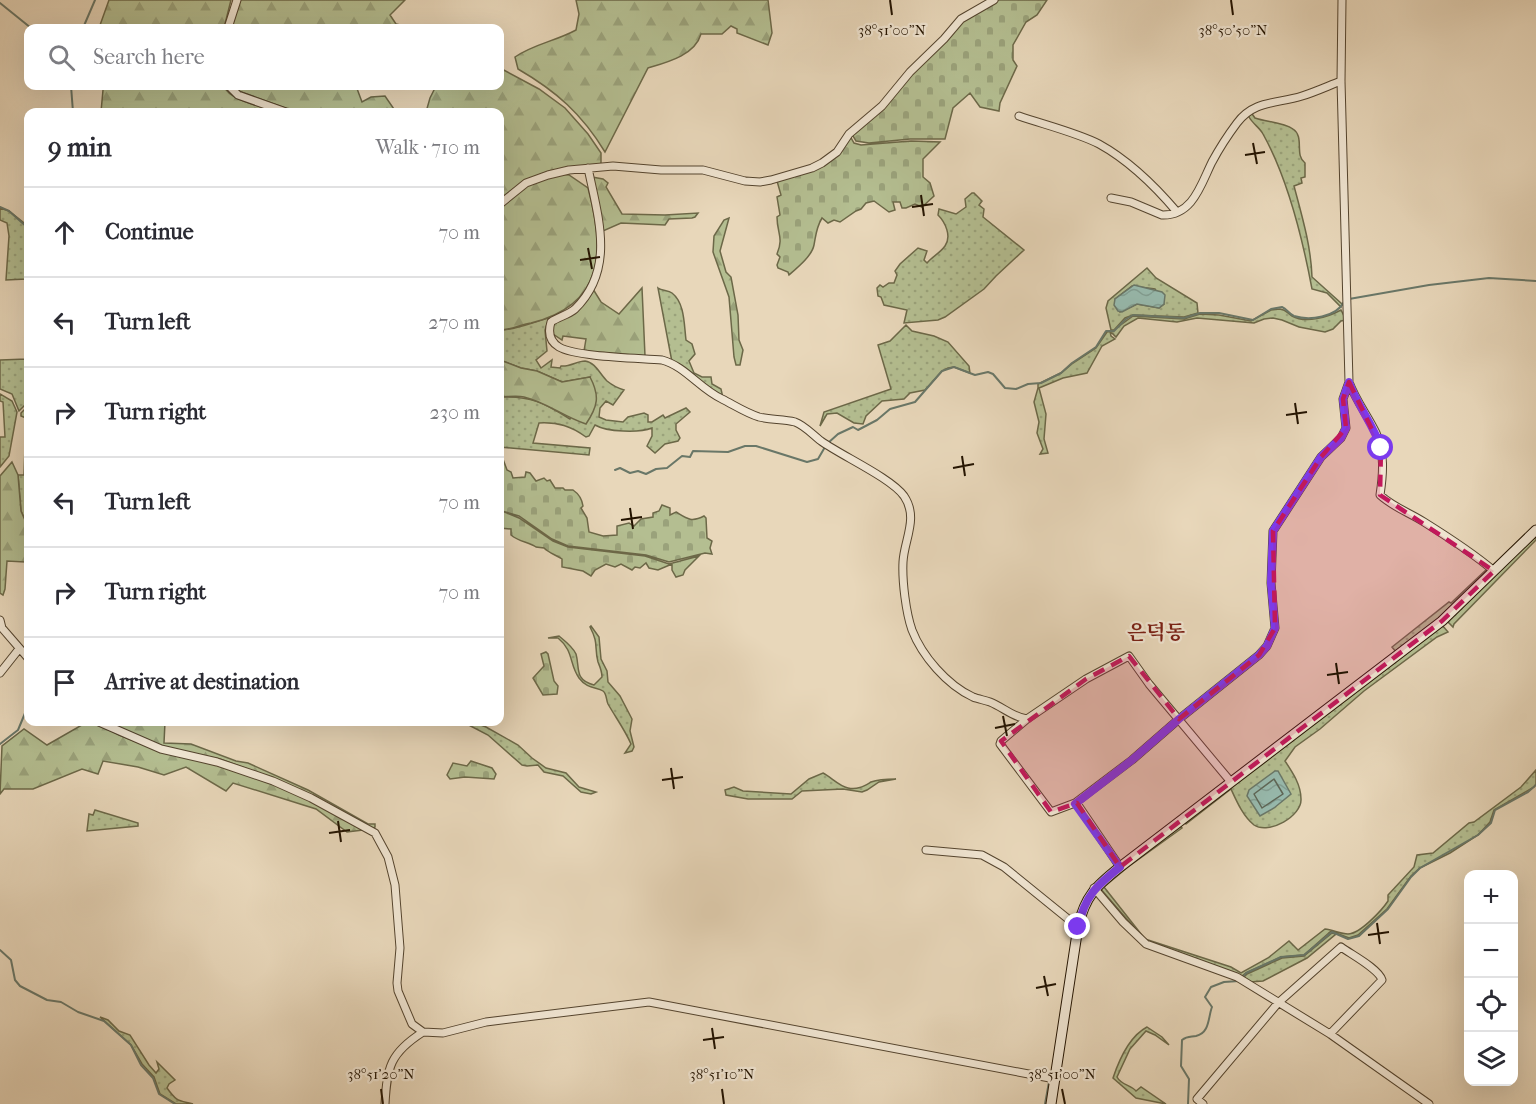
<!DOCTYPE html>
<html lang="en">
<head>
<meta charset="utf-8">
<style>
	body { margin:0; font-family:"IM FELL French Canon","Noto Serif KR",serif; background:#f2f2f3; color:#2b2b33 }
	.controls { position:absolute; right:18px; bottom:18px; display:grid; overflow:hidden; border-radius:12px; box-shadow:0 6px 24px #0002 }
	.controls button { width:54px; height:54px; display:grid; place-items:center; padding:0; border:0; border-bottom:2px solid #e1e1e2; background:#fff; color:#2b2b33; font:30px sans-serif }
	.stop { position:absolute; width:18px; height:18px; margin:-14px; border:4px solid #7c3aed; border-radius:50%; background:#fff }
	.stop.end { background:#7c3aed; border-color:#fff; box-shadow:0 2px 6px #0008 }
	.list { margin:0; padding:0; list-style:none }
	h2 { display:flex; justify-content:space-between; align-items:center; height:78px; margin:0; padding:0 24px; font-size:26px }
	h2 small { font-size:20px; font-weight:400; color:#7c7c81 }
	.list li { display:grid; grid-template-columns:39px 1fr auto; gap:18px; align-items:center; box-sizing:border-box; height:90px; padding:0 24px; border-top:2px solid #e1e1e2 }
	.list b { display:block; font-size:22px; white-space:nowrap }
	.list em { font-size:20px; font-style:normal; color:#7c7c81 }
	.icon { flex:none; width:33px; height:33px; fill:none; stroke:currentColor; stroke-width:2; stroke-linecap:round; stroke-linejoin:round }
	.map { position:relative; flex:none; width:1536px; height:1104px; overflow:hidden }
	.search { position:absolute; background:#fff; box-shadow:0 6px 24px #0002; left:24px; top:24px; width:480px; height:66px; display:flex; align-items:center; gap:15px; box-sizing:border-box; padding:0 21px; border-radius:12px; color:#7c7c81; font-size:22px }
	.panel { position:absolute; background:#fff; box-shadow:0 6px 24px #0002; left:24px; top:108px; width:480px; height:618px; border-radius:12px }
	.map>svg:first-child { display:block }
</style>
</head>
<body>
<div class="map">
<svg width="1536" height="1104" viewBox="0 0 1536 1104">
	<defs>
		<pattern id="grass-dots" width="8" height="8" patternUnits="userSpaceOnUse" patternTransform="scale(1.5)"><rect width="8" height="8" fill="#b4be91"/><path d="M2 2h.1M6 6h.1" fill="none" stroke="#9aa27b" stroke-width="1.8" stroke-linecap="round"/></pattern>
		<pattern id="forest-firs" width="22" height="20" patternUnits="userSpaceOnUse" patternTransform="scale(1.5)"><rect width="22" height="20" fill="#b4be91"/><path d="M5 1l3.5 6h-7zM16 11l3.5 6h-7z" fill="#9aa27b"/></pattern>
		<pattern id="cemetery-stones" width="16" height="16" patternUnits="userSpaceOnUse" patternTransform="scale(1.5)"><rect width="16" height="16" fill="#b4be91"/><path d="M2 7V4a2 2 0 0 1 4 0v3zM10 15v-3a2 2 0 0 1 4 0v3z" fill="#9aa27b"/></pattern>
		<pattern id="water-waves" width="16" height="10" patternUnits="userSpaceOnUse" patternTransform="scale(1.5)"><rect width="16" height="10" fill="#97baae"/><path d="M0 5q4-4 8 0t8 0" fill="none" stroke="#829f94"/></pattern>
	</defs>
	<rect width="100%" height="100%" fill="#e8d7ba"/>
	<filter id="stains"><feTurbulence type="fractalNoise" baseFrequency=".00333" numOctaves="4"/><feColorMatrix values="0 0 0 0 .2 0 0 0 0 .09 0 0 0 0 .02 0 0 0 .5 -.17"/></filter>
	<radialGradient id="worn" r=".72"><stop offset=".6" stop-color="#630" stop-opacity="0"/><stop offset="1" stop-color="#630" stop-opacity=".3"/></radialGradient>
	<path fill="url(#grass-dots)" stroke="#6c6848" stroke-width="1.5" fill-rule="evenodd" d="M1250 111 1255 118C1266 122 1283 122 1293 129 1305 137 1294 155 1305 163V177L1301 178 1302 183 1294 186C1302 216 1311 246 1312 277L1342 304 1341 307 1327 293 1312 289C1303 241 1287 177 1263 134 1260 128 1253 124 1249 117Z
		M972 193H974L982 201 979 205 984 209 983 217 1024 250 996 276 984 289 945 317 938 320 904 323 907 310 884 305 881 297 878 296 877 288 880 285 883 287 889 283H894L897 275 895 271 900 264 918 248 927 251 924 260 927 263C932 257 940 253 945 246 952 236 945 222 938 215L939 209 956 214 966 207 965 199Z
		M0 208 9 211 28 226V274L26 279 6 280 9 236 7 223 0 220Z
		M1147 268 1156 278 1197 303 1198 313 1184 317 1133 315 1125 318 1114 330H1111L1106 308 1108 301ZM1132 286 1155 289 1164 304 1159 308 1137 304 1120 312 1115 299Z
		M658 288C662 291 668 290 672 293 685 303 684 325 686 340L692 344 695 354 689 361 694 373 702 377H711L712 384 721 389 723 398 672 362Z
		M1280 309C1287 310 1287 313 1292 316 1306 324 1328 317 1341 310L1346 320 1341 321 1333 329 1325 332 1299 327 1282 320 1273 318 1264 319 1254 323 1197 318 1177 322 1138 318 1124 326 1116 337 1111 332 1133 316 1184 319 1200 314 1219 315 1251 321 1271 310Z
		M549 318 545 330 547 351 536 360 541 368 552 360 551 367 560 368 561 366C570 367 577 361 585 361 595 362 600 374 607 381 612 385 617 388 624 390L613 405 606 401 600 408 599 417 606 420 623 422 628 417 644 413 648 415V422H652L663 415 665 418 686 408 690 412 676 424V430L680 438 678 441 665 444 655 453 647 446 652 436V428C639 433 607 432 595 425L589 436 586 437C571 426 558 422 539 423L533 443 590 448 589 455 500 447V397C531 396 543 402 570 419L590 377 562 382 537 371 521 368 500 360V330C516 330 532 322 549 318Z
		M906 325 912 331 934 336 948 342 969 366 970 373 954 367 948 368 942 371 925 390 910 393 904 399 882 401 866 416 863 424 854 423 837 413 827 414 820 426 824 412 891 389 878 345 890 341Z
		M1110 331 1111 336 1115 339 1102 346 1087 373 1063 378 1039 388 1046 414 1044 439 1048 453 1040 454 1043 449 1037 433 1039 422 1034 402 1038 388V384L1061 373 1073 363 1096 348 1107 332Z
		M28 345V402L19 411 12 394 0 389V360L27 359Z
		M0 394 12 401 17 412 9 456 0 467V437H5L3 402 0 401Z
		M28 406V527L21 511 18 475H24L26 418 21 416V413Z
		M1536 533V540L1454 624 1453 627 1447 621Z
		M1488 568 1489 570 1453 607 1396 652 1392 647 1449 602 1451 603Z
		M1442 625 1448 632 1437 637 1364 691 1320 729 1295 747 1285 761C1293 773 1301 785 1301 799 1302 816 1269 835 1254 825 1243 816 1237 802 1231 789L1186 824 1184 821Z
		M591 626 599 637 601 659 607 671 608 682 620 696 632 719 630 731 634 747 632 751 625 753 631 744C625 730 616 718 608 704 606 700 607 694 603 691 597 687 587 689 579 678 569 664 574 651 558 638H548L559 636C565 641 573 647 576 654 580 668 574 680 594 685L602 677C602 671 600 667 598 662 594 646 599 644 590 627Z
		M463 722H473L486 727 518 745 532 758 546 768 566 773 579 787 596 792 591 794 581 792 563 776 544 772 538 765 527 766 522 765 488 735Z
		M1536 770V784L1534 787 1494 810 1490 822 1478 835 1450 853 1420 868 1411 876 1387 909 1358 935 1349 938 1331 931 1304 955 1281 957 1246 973 1242 976 1145 940 1099 887 1179 825 1182 828 1128 867 1104 887 1145 939 1231 967 1241 973 1268 958 1289 941 1298 950 1325 929C1333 930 1341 934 1348 934 1360 934 1382 910 1388 901V895L1414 867 1417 855 1433 853 1469 823 1474 822 1521 787Z
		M823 773C831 777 839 786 848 788 858 790 864 786 871 782 879 779 889 779 896 779L879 782 867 790 862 792 843 789 802 791 792 799H748L726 795 725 790 734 787 743 791 791 794 809 779Z
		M95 810 138 823V826L87 831 89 814 93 815Z
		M1332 933 1336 934 1307 958 1263 981 1250 982 1244 977 1247 974 1282 958 1304 956Z
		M100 1017 108 1020 119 1031 130 1035 149 1065 156 1073 159 1069 157 1062 175 1080 169 1084 167 1088C177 1102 178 1100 193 1104H176L160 1094 154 1077 142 1064 131 1045Z
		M1147 1027 1162 1037 1169 1045 1155 1035 1146 1031 1130 1049 1117 1077C1121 1085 1131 1085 1136 1091L1141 1087 1166 1104 1136 1098 1113 1078C1119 1060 1130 1036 1147 1027Z"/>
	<path fill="url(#forest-firs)" stroke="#6c6848" stroke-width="1.5" d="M109 0H231L224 28H99Z
		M239 0H405L390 15 396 24 413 28H230Z
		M576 0H768L772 33 768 45 737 33V29L731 26 722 34H701C695 55 668 62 648 68L605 152C582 114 556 91 518 69L515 57C534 44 556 41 576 30L579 14Z
		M500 68 539 89 565 108 588 134 601 153V163L598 165C552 169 536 170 500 199V112H426L430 98 436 86H500Z
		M101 86H224C229 101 264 107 279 112H101L103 90Z
		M232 86H356L362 102 371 97 385 96 396 112H296L236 90Z
		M561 174 569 175 588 188C605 250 605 305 531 323 519 325 511 330 500 330V209L527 184Z
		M592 177 603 179 608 183 606 187 622 214 665 215 698 213 695 217 692 218 669 219 665 225 621 223 603 231Z
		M729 218 720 251 726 272 731 277 738 315 739 340 743 350 740 365H736L734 357 729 297 713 252 714 236 724 220Z
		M642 288 645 356 584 351 586 339 563 336 562 340 553 334 552 324 569 314 593 289 601 302 619 314Z
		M500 360 521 368 537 371 562 382 590 377C600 396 598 406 586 424 564 417 546 402 524 397 516 395 507 397 500 397Z
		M12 462 18 475 21 511 28 527 25 562 7 561 5 589 3 595 0 593V476Z
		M84 722H96L119 735 152 748 212 763 268 782 311 800 363 830 347 832 316 809 233 783 226 791 186 767 164 775 138 767 103 761 98 774 82 769 33 789H4L0 794 2 746 24 729 47 745 82 725Z
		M105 722H144L156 724 157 722H165L164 743 191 744 236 761 248 763 308 790 368 824H375V827L372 829 278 780 220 759 169 749Z"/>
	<path fill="url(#cemetery-stones)" stroke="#6c6848" stroke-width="1.5" d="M999 0H1047L1037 15 1026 22 1013 45V60L1017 66 1000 103 999 111 980 107 970 93 953 108 945 139H910L869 143 856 141 852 134 960 23Z
		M850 136 854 143 861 145 911 141 940 142 923 159V177L930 183 934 196 922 207 915 204 906 208H902L900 202H893L895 210 889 212 874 201 866 203 861 209 856 211 840 222 834 220 828 223 822 218C816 228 816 235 814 245 812 256 797 268 789 275L788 272 778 268 777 265 780 257 777 254C784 238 777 233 777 217L780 215 777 197 781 195 777 181 812 170Z
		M500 451 507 470 511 472 513 478 525 477 526 472 530 473 536 481 544 478 547 481 550 480 555 488H563L565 490H573C579 494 582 499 583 506L581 508 587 518 589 532 603 536 617 535V526L629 523 634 526 641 519 653 517V513L659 511 662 505 670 508V515L676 512C686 518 691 523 704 516L706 518 707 538 712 541 710 548 712 554 705 553 669 562 646 555 568 546 552 539 519 516 502 511 519 518 553 541 568 547 645 556 669 564 699 556 685 570 683 575 676 577 672 570V564L658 570 649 568 646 563 640 568 635 567 632 570 621 564 615 567 606 564 595 570 591 576 583 571 562 567V559C556 555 549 553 544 548L536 547C529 542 519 542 511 535V529L500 528Z
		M546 652 548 654 554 681 558 686 557 694 543 695 533 678 544 666 541 654Z
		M471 761 492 768 496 774 494 779 465 777 450 779 447 775 453 763 467 766Z"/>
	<path fill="url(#water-waves)" stroke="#697768" stroke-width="1.5" d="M1134 285 1162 292 1165 295 1164 304 1159 308 1137 304 1122 312 1118 311 1114 305 1115 299Z
		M1275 771H1278L1291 794 1274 808 1260 816 1247 796 1249 790Z"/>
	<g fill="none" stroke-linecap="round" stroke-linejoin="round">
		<path stroke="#5d6657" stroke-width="1.5" d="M1274 779 1283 794 1262 808 1254 794Z"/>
		<path stroke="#697768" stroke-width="2" d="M0 3 31 28
			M83 28 95 0
			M71 86 73 112
			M0 207 9 211 28 228
			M1349 299 1429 285 1489 278 1536 281
			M828 443 838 434 853 427 858 430 877 420 890 409 915 402 942 371 954 367 975 375 988 372 993 374 1005 388 1016 389 1028 384 1041 383 1061 373 1072 363 1096 347 1106 331H1114L1126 319 1133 315 1184 318 1200 313H1219L1253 320 1271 309 1282 307C1287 309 1289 314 1294 316 1310 321 1336 317 1344 302
			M615 470 620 468 630 473 638 471 646 474 656 469 667 468 682 456 690 457 693 451 728 452 745 446H756L807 462 818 459 825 447
			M28 644V649
			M0 744 18 730 28 706
			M0 950 11 960 15 980 20 986 47 1000 61 1002 78 1012 104 1021 131 1045 141 1065 153 1078 159 1094 175 1104
			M1243 977 1246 973 1281 957 1304 955 1332 932 1348 939 1359 936 1388 909 1411 877 1420 868 1478 835 1491 823 1495 810 1528 792 1536 785
			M1045 1104 1049 1082
			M1188 1104 1189 1079 1181 1066 1182 1040C1187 1036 1190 1037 1196 1036 1210 1033 1208 1017 1212 1007L1205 997 1211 987 1224 982 1239 981"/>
		<g stroke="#54442e" stroke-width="9">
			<path id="minor" d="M1342 0 1341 81 1349 382C1356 401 1368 416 1376 433 1385 452 1383 475 1380 495 1393 507 1410 513 1424 522 1448 537 1473 553 1494 571
				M228 28 237 0
				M229 86 238 95 286 112
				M1019 116C1042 124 1078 133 1099 144 1128 160 1155 186 1177 212
				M588 168C598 217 616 269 575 309 568 315 558 317 551 322 548 332 549 341 559 347 576 357 639 358 662 360 685 366 700 389 722 399 734 405 746 413 759 417 771 420 783 419 795 422 804 425 813 435 821 441 842 456 891 478 904 496 919 518 904 540 903 562 902 581 906 613 912 630 922 656 947 685 973 697 978 699 984 700 990 702 1003 707 1012 717 1027 719
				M1111 198 1131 202 1162 215C1193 216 1201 184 1212 162 1219 149 1228 135 1237 123 1254 100 1277 104 1302 96 1315 92 1328 86 1341 81
				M500 204 526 183 548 175 569 170 613 166 661 170H703L745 181 760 182 771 180 812 168 822 163 837 152 849 134 882 106 910 72 944 39 961 19 994 0
				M0 620 2 628 28 658
				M0 673 19 649
				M99 722 161 749 217 762 273 781 311 798 375 833 388 857 395 885 400 948 397 983 398 991 412 1024 423 1032 443 1033 486 1022 649 1002 1055 1079
				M1075 803 1132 760 1179 719 1259 655 1267 646 1275 628 1271 583 1273 531 1321 457 1341 438 1346 428 1343 399 1349 382
				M926 850 982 855 1004 867 1078 927
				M1120 867 1078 805 1075 803 1051 812 1000 744 1001 741 1027 719 1086 679 1129 656 1149 684 1231 782
				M1094 888 1123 922 1146 944 1237 977 1330 1034 1429 1104
				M385 1104C387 1067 390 1053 423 1032
				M1203 1104 1197 1099 1278 1003 1341 947C1352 955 1379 969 1382 980L1330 1034"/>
		</g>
		<g stroke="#231300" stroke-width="11">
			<path id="secondary" d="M1051 1104 1078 927C1085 896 1096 886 1120 867L1442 621 1536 530"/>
		</g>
		<use href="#minor" stroke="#f0e5d2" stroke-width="7"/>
		<use href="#secondary" stroke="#f0e5d2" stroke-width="9"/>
	</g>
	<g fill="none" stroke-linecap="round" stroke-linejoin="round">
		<path stroke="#7c3aed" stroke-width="8" d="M1078 927C1085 896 1096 886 1120 867L1075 804 1132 760 1179 719 1259 655 1267 646 1275 628 1271 583 1273 531 1321 457 1341 438 1346 428 1343 399 1349 382C1357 405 1373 424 1381 448"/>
	</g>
	<path fill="#c2185b" fill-opacity="0.2" stroke="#c2185b" stroke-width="4.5" stroke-dasharray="12 8" stroke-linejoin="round" d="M1349 382 1381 448 1380 495 1494 571 1442 621 1120 867 1077 803 1051 812 1001 741 1086 679 1129 656 1179 719 1259 655 1275 628 1273 531 1321 457 1346 428 1343 399Z"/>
	<path fill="none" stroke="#231300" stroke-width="2" d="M890 0 892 15M1231 0 1233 15M1253 143 1257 164M1245 155 1265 152M921 195 924 216M912 207 933 204M588 248 592 269M580 260 600 257M1295 403 1298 424M1286 415 1307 412M962 456 965 476M953 468 974 464M630 508 633 529M621 520 642 517M1336 663 1339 684M1327 675 1348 672M1003 716 1007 736M995 728 1015 724M671 768 674 789M662 780 683 777M338 821 341 842M329 833 350 830M1377 923 1380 944M1368 935 1389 932M1044 976 1048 996M1036 988 1056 984M712 1028 715 1049M703 1040 724 1037M381 1089 383 1104M722 1089 724 1104M1062 1089 1065 1104"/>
	<g text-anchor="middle" stroke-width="4.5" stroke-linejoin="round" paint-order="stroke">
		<g font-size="20" font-weight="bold" fill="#7a1f14" stroke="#f0e5d2">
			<text x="1156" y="639">은덕동</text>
		</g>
	</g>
	<g font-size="15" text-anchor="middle" fill="#231300" stroke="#f0e5d2" stroke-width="4.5" stroke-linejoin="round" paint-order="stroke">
		<text x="892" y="35">38°51'00"N</text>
		<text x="1233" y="35">38°50'50"N</text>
		<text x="381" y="1079">38°51'20"N</text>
		<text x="722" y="1079">38°51'10"N</text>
		<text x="1062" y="1079">38°51'00"N</text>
	</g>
	<rect width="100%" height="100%" filter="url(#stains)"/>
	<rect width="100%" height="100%" fill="url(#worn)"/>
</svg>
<div class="controls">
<button>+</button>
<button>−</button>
<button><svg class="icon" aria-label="locate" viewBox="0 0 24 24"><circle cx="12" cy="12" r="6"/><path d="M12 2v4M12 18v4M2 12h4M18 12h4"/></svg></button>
<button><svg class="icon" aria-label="layers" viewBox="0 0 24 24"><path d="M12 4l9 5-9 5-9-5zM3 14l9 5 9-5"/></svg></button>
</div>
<div class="stop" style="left:1381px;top:448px"></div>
<div class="stop end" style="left:1078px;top:927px"></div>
<div class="search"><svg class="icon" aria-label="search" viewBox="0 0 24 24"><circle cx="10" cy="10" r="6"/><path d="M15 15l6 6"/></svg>Search here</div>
<section class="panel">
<h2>9 min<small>Walk · 710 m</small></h2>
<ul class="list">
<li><svg class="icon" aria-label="ahead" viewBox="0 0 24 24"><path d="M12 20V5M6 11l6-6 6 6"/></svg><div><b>Continue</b></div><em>70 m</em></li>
<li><svg class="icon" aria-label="left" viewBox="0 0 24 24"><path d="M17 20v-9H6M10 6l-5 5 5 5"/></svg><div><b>Turn left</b></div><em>270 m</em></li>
<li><svg class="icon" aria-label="right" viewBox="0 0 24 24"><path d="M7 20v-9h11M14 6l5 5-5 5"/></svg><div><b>Turn right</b></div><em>230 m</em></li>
<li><svg class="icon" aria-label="left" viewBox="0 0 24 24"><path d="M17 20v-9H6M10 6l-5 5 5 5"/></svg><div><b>Turn left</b></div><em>70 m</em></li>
<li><svg class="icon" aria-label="right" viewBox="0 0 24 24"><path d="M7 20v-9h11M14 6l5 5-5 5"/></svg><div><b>Turn right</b></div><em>70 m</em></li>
<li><svg class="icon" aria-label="arrive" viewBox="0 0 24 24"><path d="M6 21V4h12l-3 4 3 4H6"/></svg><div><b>Arrive at destination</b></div></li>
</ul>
</section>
</div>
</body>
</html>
